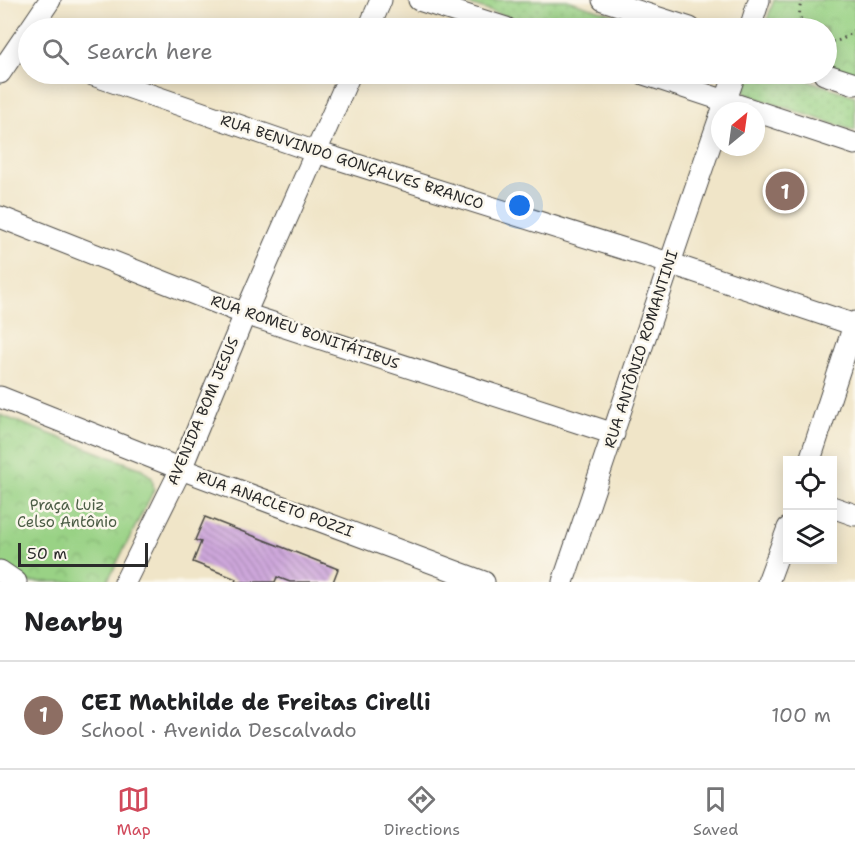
<!DOCTYPE html>
<html lang="en">
<head>
<meta charset="utf-8">
<style>
	body { margin:0; font-family:"Shantell Sans",sans-serif; background:#f2f2f2; color:#202124 }
	.controls { position:absolute; right:18px; bottom:18px; display:grid; overflow:hidden; border-radius:0px; box-shadow:0 3px 15px #0003 }
	.controls button { width:54px; height:54px; display:grid; place-items:center; padding:0; border:0; border-bottom:2px solid #e0e0e0; background:#fff; color:#202124; font:30px sans-serif }
	.compass { position:absolute; left:711px; top:102px; width:54px; height:54px; border-radius:50%; background:#fff; box-shadow:0 3px 15px #0003; rotate:29deg }
	.scale { position:absolute; left:18px; bottom:15px; width:130px; box-sizing:border-box; padding-left:6px; border:3px solid #2b2b2b; border-top:0; font-size:16px; line-height:21px; white-space:nowrap; color:#2b2b2b; -webkit-text-stroke:4px #fbf7ec; paint-order:stroke }
	.you { position:absolute; left:520px; top:206px; width:21px; height:21px; margin:-15px; border:4px solid #fff; border-radius:50%; background:#1a73e8; box-shadow:0 0 0 9px #1a73e833 }
	.badge { display:grid; place-items:center; width:39px; height:39px; border-radius:50%; background:#d1495b; color:#fff; font-size:20px; font-weight:700 }
	.pin { position:absolute; translate:-50% -50%; border:3px solid #fff; box-shadow:0 2px 6px #0006 }
	.list { margin:0; padding:0; list-style:none }
	h2 { display:flex; justify-content:space-between; align-items:center; height:78px; margin:0; padding:0 24px; font-size:26px }
	h2 small { font-size:20px; font-weight:400; color:#757577 }
	.list li { display:grid; grid-template-columns:39px 1fr auto; gap:18px; align-items:center; box-sizing:border-box; height:108px; padding:0 24px; border-top:2px solid #e0e0e0 }
	.list b { display:block; font-size:22px; white-space:nowrap }
	.list p { margin:0; font-size:20px; white-space:nowrap; color:#757577 }
	.list em { font-size:20px; font-style:normal; color:#757577 }
	.icon { flex:none; width:33px; height:33px; fill:none; stroke:currentColor; stroke-width:2; stroke-linecap:round; stroke-linejoin:round }
	.map { position:relative; flex:none; width:855px; height:582px; overflow:hidden }
	.search { position:absolute; background:#fff; box-shadow:0 3px 15px #0003; left:18px; right:18px; top:18px; height:66px; display:flex; align-items:center; gap:15px; box-sizing:border-box; padding:0 21px; border-radius:33px; color:#757577; font-size:22px }
	.sheet { height:186px; background:#fff }
	nav { display:flex; justify-content:space-around; align-items:center; box-sizing:border-box; height:84px; border-top:2px solid #e0e0e0; background:#fff; font-size:16px; color:#757577 }
	nav a { display:grid; justify-items:center; gap:3px }
	nav .on { color:#d1495b }
	.map>svg:first-child { display:block }
</style>
</head>
<body>
<div class="map">
<svg width="855" height="582" viewBox="0 0 855 582">
	<defs>
		<pattern id="grass-dots" width="8" height="8" patternUnits="userSpaceOnUse" patternTransform="scale(1.5)"><rect width="8" height="8" fill="#99d285"/><path d="M2 2h.1M6 6h.1" fill="none" stroke="#84b473" stroke-width="1.8" stroke-linecap="round"/></pattern>
		<pattern id="park-crowns" width="20" height="18" patternUnits="userSpaceOnUse" patternTransform="scale(1.5)"><rect width="20" height="18" fill="#99d285"/><path d="M2 6a3 3 0 1 1 6 0M12 15a3 3 0 1 1 6 0" fill="none" stroke="#84b473"/></pattern>
		<pattern id="building-back-hatch" width="6" height="6" patternUnits="userSpaceOnUse" patternTransform="scale(1.5)"><rect width="6" height="6" fill="#cea7db"/><path d="M-1 5l2 2M0 0l6 6M5-1l2 2" fill="none" stroke="#a788b2"/></pattern>
	</defs>
	<rect width="100%" height="100%" fill="#fbf7ec"/>
	<filter id="ink" filterUnits="userSpaceOnUse"><feTurbulence type="fractalNoise" baseFrequency=".0167" numOctaves="2"/><feDisplacementMap in="SourceGraphic" scale="12" xChannelSelector="R" yChannelSelector="G"/><feConvolveMatrix kernelMatrix="1 2 1 2 8 2 1 2 1" color-interpolation-filters="sRGB"/></filter>
	<filter id="wash" filterUnits="userSpaceOnUse"><feTurbulence type="fractalNoise" baseFrequency=".008" numOctaves="4" result="noise"/><feDisplacementMap in="SourceGraphic" scale="24" xChannelSelector="R" yChannelSelector="G"/><feGaussianBlur stdDeviation="1.35" result="paint"/><feColorMatrix in="noise" values="0 0 0 0 0 0 0 0 0 0 0 0 0 0 0 0 0 1.4 0 .05"/><feComposite in="paint" operator="in"/></filter>
	<g filter="url(#wash)">
		<rect width="100%" height="100%" fill="#f0e5c8"/>
		<path fill="url(#grass-dots)" stroke="#627e58" stroke-width="1.5" d="M454 0H567L655 28H544Z
			M747 74H788L855 96V131L747 95 743 87Z"/>
		<path fill="url(#park-crowns)" stroke="#627e58" stroke-width="1.5" d="M774 0H855V75L827 65 826 28H764Z
			M0 415 142 469 152 478 154 490 107 582H0Z"/>
		<g id="blocks">
			<path fill="url(#building-back-hatch)" d="M205 517 338 569 333 582H290L277 577 275 582H235L236 579 193 562 201 542 195 540Z"/>
		</g>
	</g>
	<g filter="url(#ink)">
		<use href="#blocks" fill-opacity="0" stroke="#494743" stroke-width="1.5"/>
		<g fill="none" stroke-linecap="round" stroke-linejoin="round">
			<g stroke="#494743" stroke-width="23">
				<path id="minor" d="M419 0 506 28
					M603 0 690 28
					M31 28 50 0
					M369 28 381 0
					M750 28 759 0
					M0 73 28 32
					M90 74 316 152 669 263 855 325
					M644 74 855 144
					M824 74 855 84
					M722 111 735 74
					M0 217 245 314 614 434
					M0 397 181 469 484 582
					M810 460 855 322
					M832 507 855 515
					M0 571 16 582
					M125 582 181 469 245 314 350 74
					M563 582C616 427 666 271 720 117
					M768 582 788 528"/>
			</g>
			<path stroke="#494743" stroke-width="3" stroke-dasharray="1.5 4.5" stroke-linecap="butt" d="M802 0C798 10 799 20 805 28
				M792 28 802 24
				M826 42C839 42 847 38 855 29"/>
			<use href="#minor" stroke="#fff" stroke-width="21"/>
		</g>
	</g>
	<g text-anchor="middle" stroke-width="5" stroke-linejoin="round" paint-order="stroke">
		<g font-size="15" fill="#2b2b2b" stroke="#fbf7ec">
			<text transform="translate(352 162) rotate(18)" y="5">RUA BENVINDO GONÇALVES BRANCO</text>
			<text transform="translate(305 332) rotate(19)" y="5">RUA ROMEU BONITÁTIBUS</text>
			<text transform="translate(641 349) rotate(-72)" y="5">RUA ANTÔNIO ROMANTINI</text>
			<text transform="translate(203 411) rotate(-67)" y="5">AVENIDA BOM JESUS</text>
			<text transform="translate(275 504) rotate(20)" y="5">RUA ANACLETO POZZI</text>
		</g>
		<g font-size="15" fill="#4c5d46" stroke="#fbf7ec">
			<text x="67" y="510">Praça Luiz<tspan x="67" dy="17">Celso Antônio</tspan></text>
		</g>
	</g>
</svg>
<div class="controls">
<button><svg class="icon" aria-label="locate" viewBox="0 0 24 24"><circle cx="12" cy="12" r="6"/><path d="M12 2v4M12 18v4M2 12h4M18 12h4"/></svg></button>
<button><svg class="icon" aria-label="layers" viewBox="0 0 24 24"><path d="M12 4l9 5-9 5-9-5zM3 14l9 5 9-5"/></svg></button>
</div>
<svg class="compass" viewBox="-18 -18 36 36"><path d="M0-13l5 13h-10z" fill="#e53935"/><path d="M0 13l5-13h-10z" fill="#757577"/></svg>
<div class="scale">50 m</div>
<div class="you"></div>
<div class="pin badge" style="left:785px;top:191px;background:#8d6e63">1</div>
<div class="search"><svg class="icon" aria-label="search" viewBox="0 0 24 24"><circle cx="10" cy="10" r="6"/><path d="M15 15l6 6"/></svg>Search here</div>
</div>
<section class="sheet">
<h2>Nearby<small></small></h2>
<ul class="list">
<li><span class="badge" style="background:#8d6e63">1</span><div><b>CEI Mathilde de Freitas Cirelli</b><p>School · Avenida Descalvado</p></div><em>100 m</em></li>
</ul>
</section>
<nav>
<a class="on"><svg class="icon" aria-label="map" viewBox="0 0 24 24"><path d="M3 6l6-2 6 2 6-2v14l-6 2-6-2-6 2zM9 4v14M15 6v14"/></svg>Map</a>
<a><svg class="icon" aria-label="directions" viewBox="0 0 24 24"><path d="M12 3l9 9-9 9-9-9zM9 14v-3h6M13 9l2 2-2 2"/></svg>Directions</a>
<a><svg class="icon" aria-label="saved" viewBox="0 0 24 24"><path d="M7 4h10v16l-5-4-5 4z"/></svg>Saved</a>
</nav>
</body>
</html>
